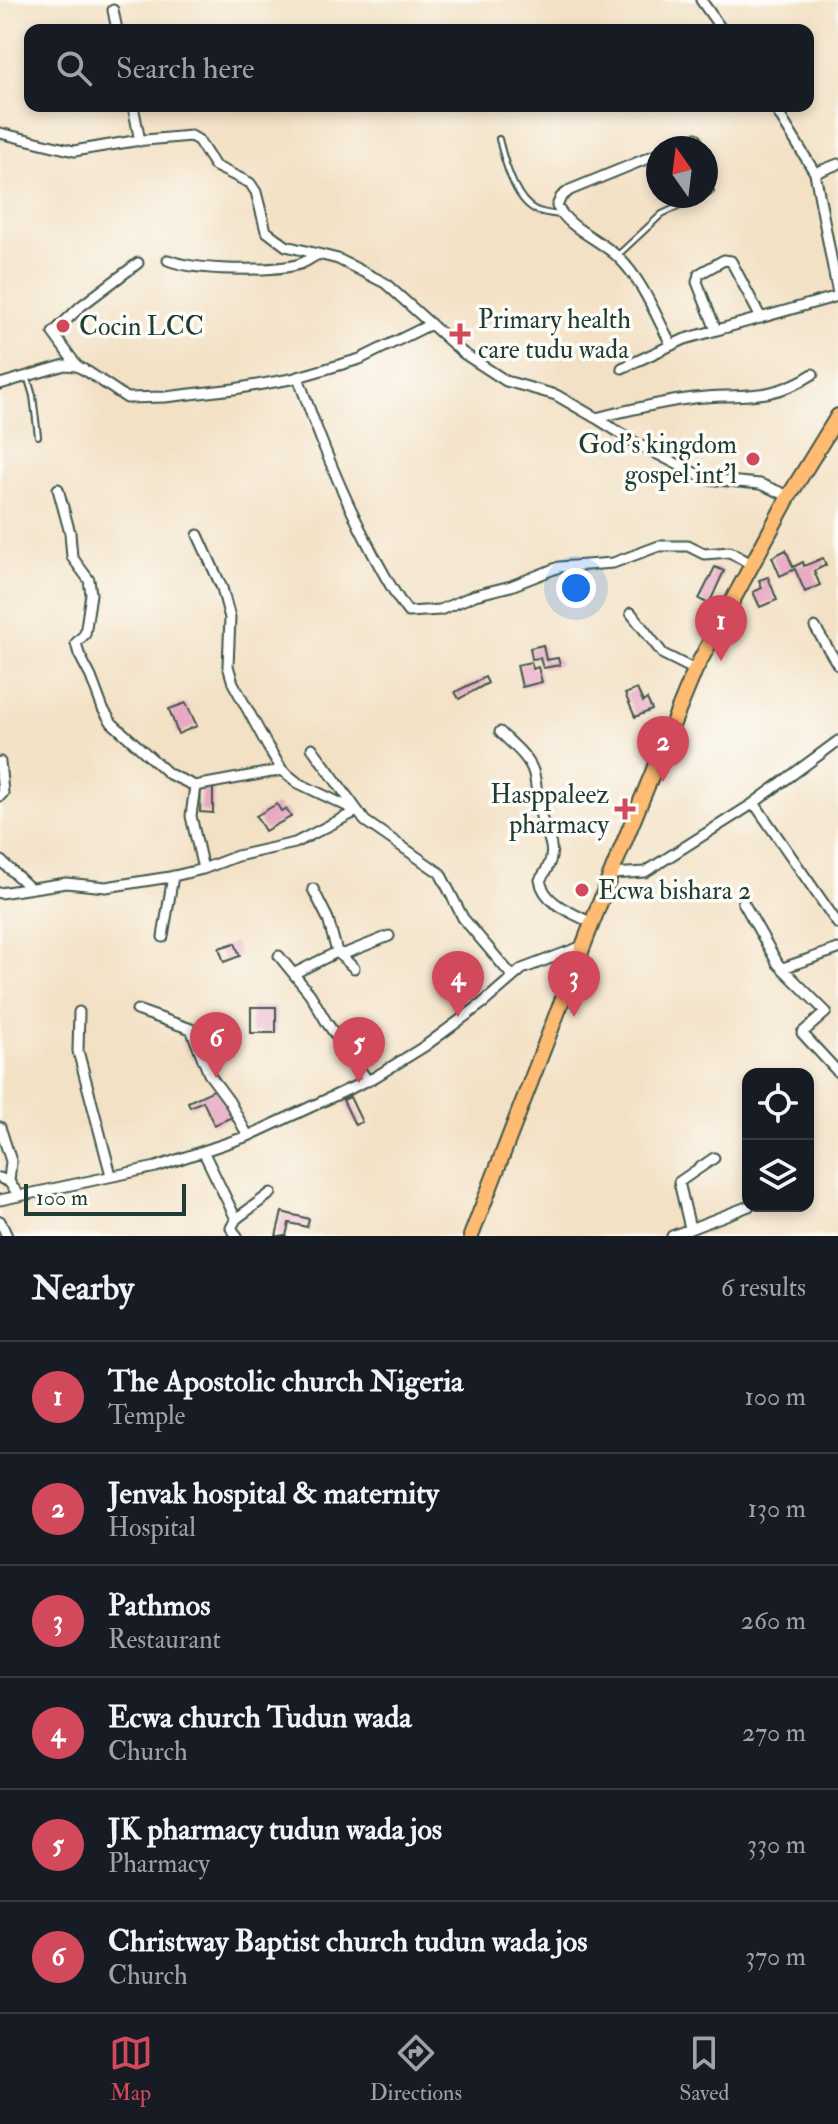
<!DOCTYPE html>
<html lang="en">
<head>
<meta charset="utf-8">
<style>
	body { margin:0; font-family:"IM FELL Double Pica",serif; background:#242831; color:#f1f3f6 }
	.controls { position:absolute; right:24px; bottom:24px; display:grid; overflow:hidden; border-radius:16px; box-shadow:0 4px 12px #0003 }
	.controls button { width:72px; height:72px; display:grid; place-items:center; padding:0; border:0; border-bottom:2px solid #363941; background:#171b24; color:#f1f3f6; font:40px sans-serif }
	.compass { position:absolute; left:646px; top:136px; width:72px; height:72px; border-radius:50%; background:#171b24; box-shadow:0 4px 12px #0003; rotate:346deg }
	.scale { position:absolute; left:24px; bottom:20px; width:162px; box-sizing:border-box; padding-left:8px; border:4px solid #1f3d34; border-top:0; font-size:22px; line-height:28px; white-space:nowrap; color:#1f3d34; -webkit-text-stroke:6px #fdfcf7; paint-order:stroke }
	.you { position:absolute; left:576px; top:588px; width:28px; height:28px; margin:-20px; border:6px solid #fff; border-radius:50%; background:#1a73e8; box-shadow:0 0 0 12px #1a73e833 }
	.badge { display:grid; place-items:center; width:52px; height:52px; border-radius:50%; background:#d1495b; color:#fff; font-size:26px; font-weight:700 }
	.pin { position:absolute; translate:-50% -66px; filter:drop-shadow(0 2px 4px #0008) }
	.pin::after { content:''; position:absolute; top:42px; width:28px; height:24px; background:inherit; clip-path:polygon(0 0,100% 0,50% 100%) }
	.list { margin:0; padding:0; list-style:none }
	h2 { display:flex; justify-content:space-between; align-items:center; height:104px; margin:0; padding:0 32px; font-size:34px }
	h2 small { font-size:26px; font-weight:400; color:#9ea1a6 }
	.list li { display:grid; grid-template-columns:52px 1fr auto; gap:24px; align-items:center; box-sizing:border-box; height:112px; padding:0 32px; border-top:2px solid #363941 }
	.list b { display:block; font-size:30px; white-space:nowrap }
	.list p { margin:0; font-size:26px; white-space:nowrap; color:#9ea1a6 }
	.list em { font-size:26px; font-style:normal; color:#9ea1a6 }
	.icon { flex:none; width:44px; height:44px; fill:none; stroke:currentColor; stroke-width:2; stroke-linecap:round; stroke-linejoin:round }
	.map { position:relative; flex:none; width:838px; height:1236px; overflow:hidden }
	.search { position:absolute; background:#171b24; box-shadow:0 4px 12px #0003; left:24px; right:24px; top:24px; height:88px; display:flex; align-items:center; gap:20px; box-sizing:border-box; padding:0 28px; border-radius:16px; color:#9ea1a6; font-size:30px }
	.sheet { height:776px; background:#171b24 }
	nav { display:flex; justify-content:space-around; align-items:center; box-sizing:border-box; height:112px; border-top:2px solid #363941; background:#171b24; font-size:22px; color:#9ea1a6 }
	nav a { display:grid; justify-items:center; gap:4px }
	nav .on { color:#d1495b }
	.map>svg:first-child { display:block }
</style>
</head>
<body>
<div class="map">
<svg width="838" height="1236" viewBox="0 0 838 1236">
	<rect width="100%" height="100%" fill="#fdfcf7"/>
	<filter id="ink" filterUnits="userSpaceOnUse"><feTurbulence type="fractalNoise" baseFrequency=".0125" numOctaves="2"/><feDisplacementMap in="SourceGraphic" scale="16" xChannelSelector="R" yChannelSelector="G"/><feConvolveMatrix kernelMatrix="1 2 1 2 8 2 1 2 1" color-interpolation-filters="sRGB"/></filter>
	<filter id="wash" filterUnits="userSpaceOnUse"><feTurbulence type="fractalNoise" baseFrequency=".006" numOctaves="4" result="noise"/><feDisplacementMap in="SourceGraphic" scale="32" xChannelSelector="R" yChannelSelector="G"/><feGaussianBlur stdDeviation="1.8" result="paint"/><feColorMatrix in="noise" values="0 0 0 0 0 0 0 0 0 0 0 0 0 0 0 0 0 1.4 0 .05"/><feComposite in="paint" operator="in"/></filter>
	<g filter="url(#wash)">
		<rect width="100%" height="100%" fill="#f3e1c5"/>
		<g id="blocks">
			<path fill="#e8a9c3" d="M786 550 793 567 803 562 804 566 823 558 826 565 814 571 820 585 805 592 795 569 780 576 772 557Z
				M715 567 724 571 709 604 699 599Z
				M768 577 777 600 760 607 753 592 762 588 759 580Z
				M543 645 546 660 558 658 560 665 543 668 540 658 532 659 530 648Z
				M531 662 533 669 538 667 542 682 522 687 517 665Z
				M485 677 488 683 459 699 455 692Z
				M637 689 643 702 647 699 652 710 635 717 625 694Z
				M186 703 197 726 178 734 169 709Z
				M201 788H213V813L200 812Z
				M277 804 281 811 286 809 291 817 265 831 256 816Z
				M235 943 240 956 224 962 219 948Z
				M251 1007H276V1033H251Z
				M218 1088 226 1106 234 1103 239 1114 214 1125 203 1101 190 1107 188 1102Z
				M350 1097 362 1122 355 1125 343 1100Z
				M282 1212 309 1219 307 1227 289 1223 286 1236H276Z"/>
		</g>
	</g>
	<g filter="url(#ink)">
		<use href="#blocks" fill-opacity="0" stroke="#3f564a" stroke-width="2"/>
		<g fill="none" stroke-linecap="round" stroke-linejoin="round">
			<g stroke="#3f564a" stroke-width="8">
				<path id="lane" d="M499 139C504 160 514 198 534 209 541 213 552 214 560 215
					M706 193 711 191
					M619 254 662 214 700 196
					M28 379 33 396 38 436"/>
			</g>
			<g stroke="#3f564a" stroke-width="13">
				<path id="street" d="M701 0 722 30
					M113 10 117 30
					M133 106 140 141
					M774 106 815 173 838 294
					M0 133 74 151 134 141 191 136 198 140 215 166 250 183 256 192 266 231 286 246 338 259 385 283 463 353 506 381 556 395 596 418C628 410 661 402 694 398 740 393 770 402 813 374
					M672 148 696 138
					M658 154 570 190 561 197 557 206C570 230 600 239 619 258 642 280 656 316 671 344
					M815 173 838 164
					M168 260C194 271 273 272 300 264 306 262 312 257 317 255
					M716 330 697 282 699 274 724 260 731 261 761 318
					M77 366 53 333 81 306 138 263
					M622 368 685 339 838 296
					M298 377C319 438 343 497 373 554 384 574 394 594 408 612L440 610 475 595 511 586 559 567 613 563 659 546H688L704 554 730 552 751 564
					M0 384 65 365 77 366 88 372 127 398 165 397 234 389 291 379 360 359 431 324
					M596 418 636 443 706 479 760 484 789 496
					M58 489 70 533 72 557 89 580 91 594 85 634 76 643 79 654 91 677 103 709 112 723 169 774 195 786 282 770
					M198 535 222 588 230 618 228 666 233 683 268 747 282 770 298 783 357 811
					M631 613 663 654 695 670
					M815 627 838 665
					M500 732C511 743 528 756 533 771 537 782 536 797 539 809 546 839 563 849 540 880 544 904 573 913 592 923
					M312 748 365 821 440 873 463 918 513 977
					M0 762 3 793 0 796
					M195 786 191 816 203 869
					M754 803 838 924
					M0 860 29 887
					M611 874 645 872 751 805 838 741
					M313 889 328 919 337 952 354 968
					M0 893 66 883 106 887 170 877 203 869 237 856 295 843 357 811
					M743 902 778 964 826 1012 802 1033 838 1072
					M163 937 173 876
					M279 956 310 994 327 1023 368 1081
					M783 968 838 949
					M295 973 337 952 344 954 389 936
					M137 1010 191 1029 209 1074 229 1101 248 1136
					M79 1012 78 1051 111 1175
					M0 1127 11 1161 9 1182
					M204 1153 236 1219 231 1228 237 1236
					M0 1178 9 1182 19 1195
					M0 1200 156 1167 248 1136 375 1077 425 1046 483 1003 522 969 583 946
					M236 1219 271 1193
					M0 1221 7 1236
					M690 1228 679 1182 714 1158
					M672 1236 749 1206"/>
			</g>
			<g stroke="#3f564a" stroke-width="18">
				<path id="primary" d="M471 1236 611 874 695 670 789 496 838 416"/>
			</g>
			<use href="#lane" stroke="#fff" stroke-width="4"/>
			<use href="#street" stroke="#fff" stroke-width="9"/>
			<use href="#primary" stroke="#febb71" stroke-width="14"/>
		</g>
	</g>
	<g fill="#d1495b" stroke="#fdfcf7" stroke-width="3">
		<circle cx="63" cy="326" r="8"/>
		<path d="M456 322h8v8h8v8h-8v8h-8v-8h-8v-8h8z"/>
		<circle cx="753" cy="459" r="8"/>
		<path d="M621 797h8v8h8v8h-8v8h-8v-8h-8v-8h8z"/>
		<circle cx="582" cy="890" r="8"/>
	</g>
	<g text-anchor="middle" stroke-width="7" stroke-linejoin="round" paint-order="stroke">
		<g font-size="26" fill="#1f3d34" stroke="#fdfcf7" text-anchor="start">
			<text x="478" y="328">Primary health<tspan x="478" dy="30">care tudu wada</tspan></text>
			<text x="79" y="335">Cocin LCC</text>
			<text x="737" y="453" text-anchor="end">God's kingdom<tspan x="737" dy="30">gospel int'l</tspan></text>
			<text x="609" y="803" text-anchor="end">Hasppaleez<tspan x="609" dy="30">pharmacy</tspan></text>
			<text x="598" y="899">Ecwa bishara 2</text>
		</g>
	</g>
</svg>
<div class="controls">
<button><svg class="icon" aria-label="locate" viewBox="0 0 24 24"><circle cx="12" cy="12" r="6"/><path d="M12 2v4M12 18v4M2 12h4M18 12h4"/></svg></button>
<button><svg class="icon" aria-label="layers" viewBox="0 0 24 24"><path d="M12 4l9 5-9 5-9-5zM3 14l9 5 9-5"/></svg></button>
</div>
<svg class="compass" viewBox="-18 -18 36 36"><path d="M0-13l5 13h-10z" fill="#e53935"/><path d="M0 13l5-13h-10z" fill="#9ea1a6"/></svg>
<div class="scale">100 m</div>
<div class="you"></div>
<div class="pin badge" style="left:721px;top:661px">1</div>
<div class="pin badge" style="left:663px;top:782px">2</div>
<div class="pin badge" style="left:574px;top:1017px">3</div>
<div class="pin badge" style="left:458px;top:1017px">4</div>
<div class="pin badge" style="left:359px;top:1083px">5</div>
<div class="pin badge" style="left:216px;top:1078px">6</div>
<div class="search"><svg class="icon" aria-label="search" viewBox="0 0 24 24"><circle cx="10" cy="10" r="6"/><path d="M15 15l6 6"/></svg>Search here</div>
</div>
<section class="sheet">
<h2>Nearby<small>6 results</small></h2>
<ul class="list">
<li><span class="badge">1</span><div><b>The Apostolic church Nigeria</b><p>Temple</p></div><em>100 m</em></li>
<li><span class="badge">2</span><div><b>Jenvak hospital &amp; maternity</b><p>Hospital</p></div><em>130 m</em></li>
<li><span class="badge">3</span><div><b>Pathmos</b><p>Restaurant</p></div><em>260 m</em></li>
<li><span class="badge">4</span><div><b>Ecwa church Tudun wada</b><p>Church</p></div><em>270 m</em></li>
<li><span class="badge">5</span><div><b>JK pharmacy tudun wada jos</b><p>Pharmacy</p></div><em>330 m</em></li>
<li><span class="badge">6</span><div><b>Christway Baptist church tudun wada jos</b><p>Church</p></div><em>370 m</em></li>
</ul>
</section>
<nav>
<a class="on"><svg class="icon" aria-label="map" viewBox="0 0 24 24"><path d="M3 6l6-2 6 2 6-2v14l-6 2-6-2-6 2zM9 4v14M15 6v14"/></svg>Map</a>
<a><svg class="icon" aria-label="directions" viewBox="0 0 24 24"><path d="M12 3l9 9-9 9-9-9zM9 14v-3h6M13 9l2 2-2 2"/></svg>Directions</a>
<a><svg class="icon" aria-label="saved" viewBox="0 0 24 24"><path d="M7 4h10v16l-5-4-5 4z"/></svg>Saved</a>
</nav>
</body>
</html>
